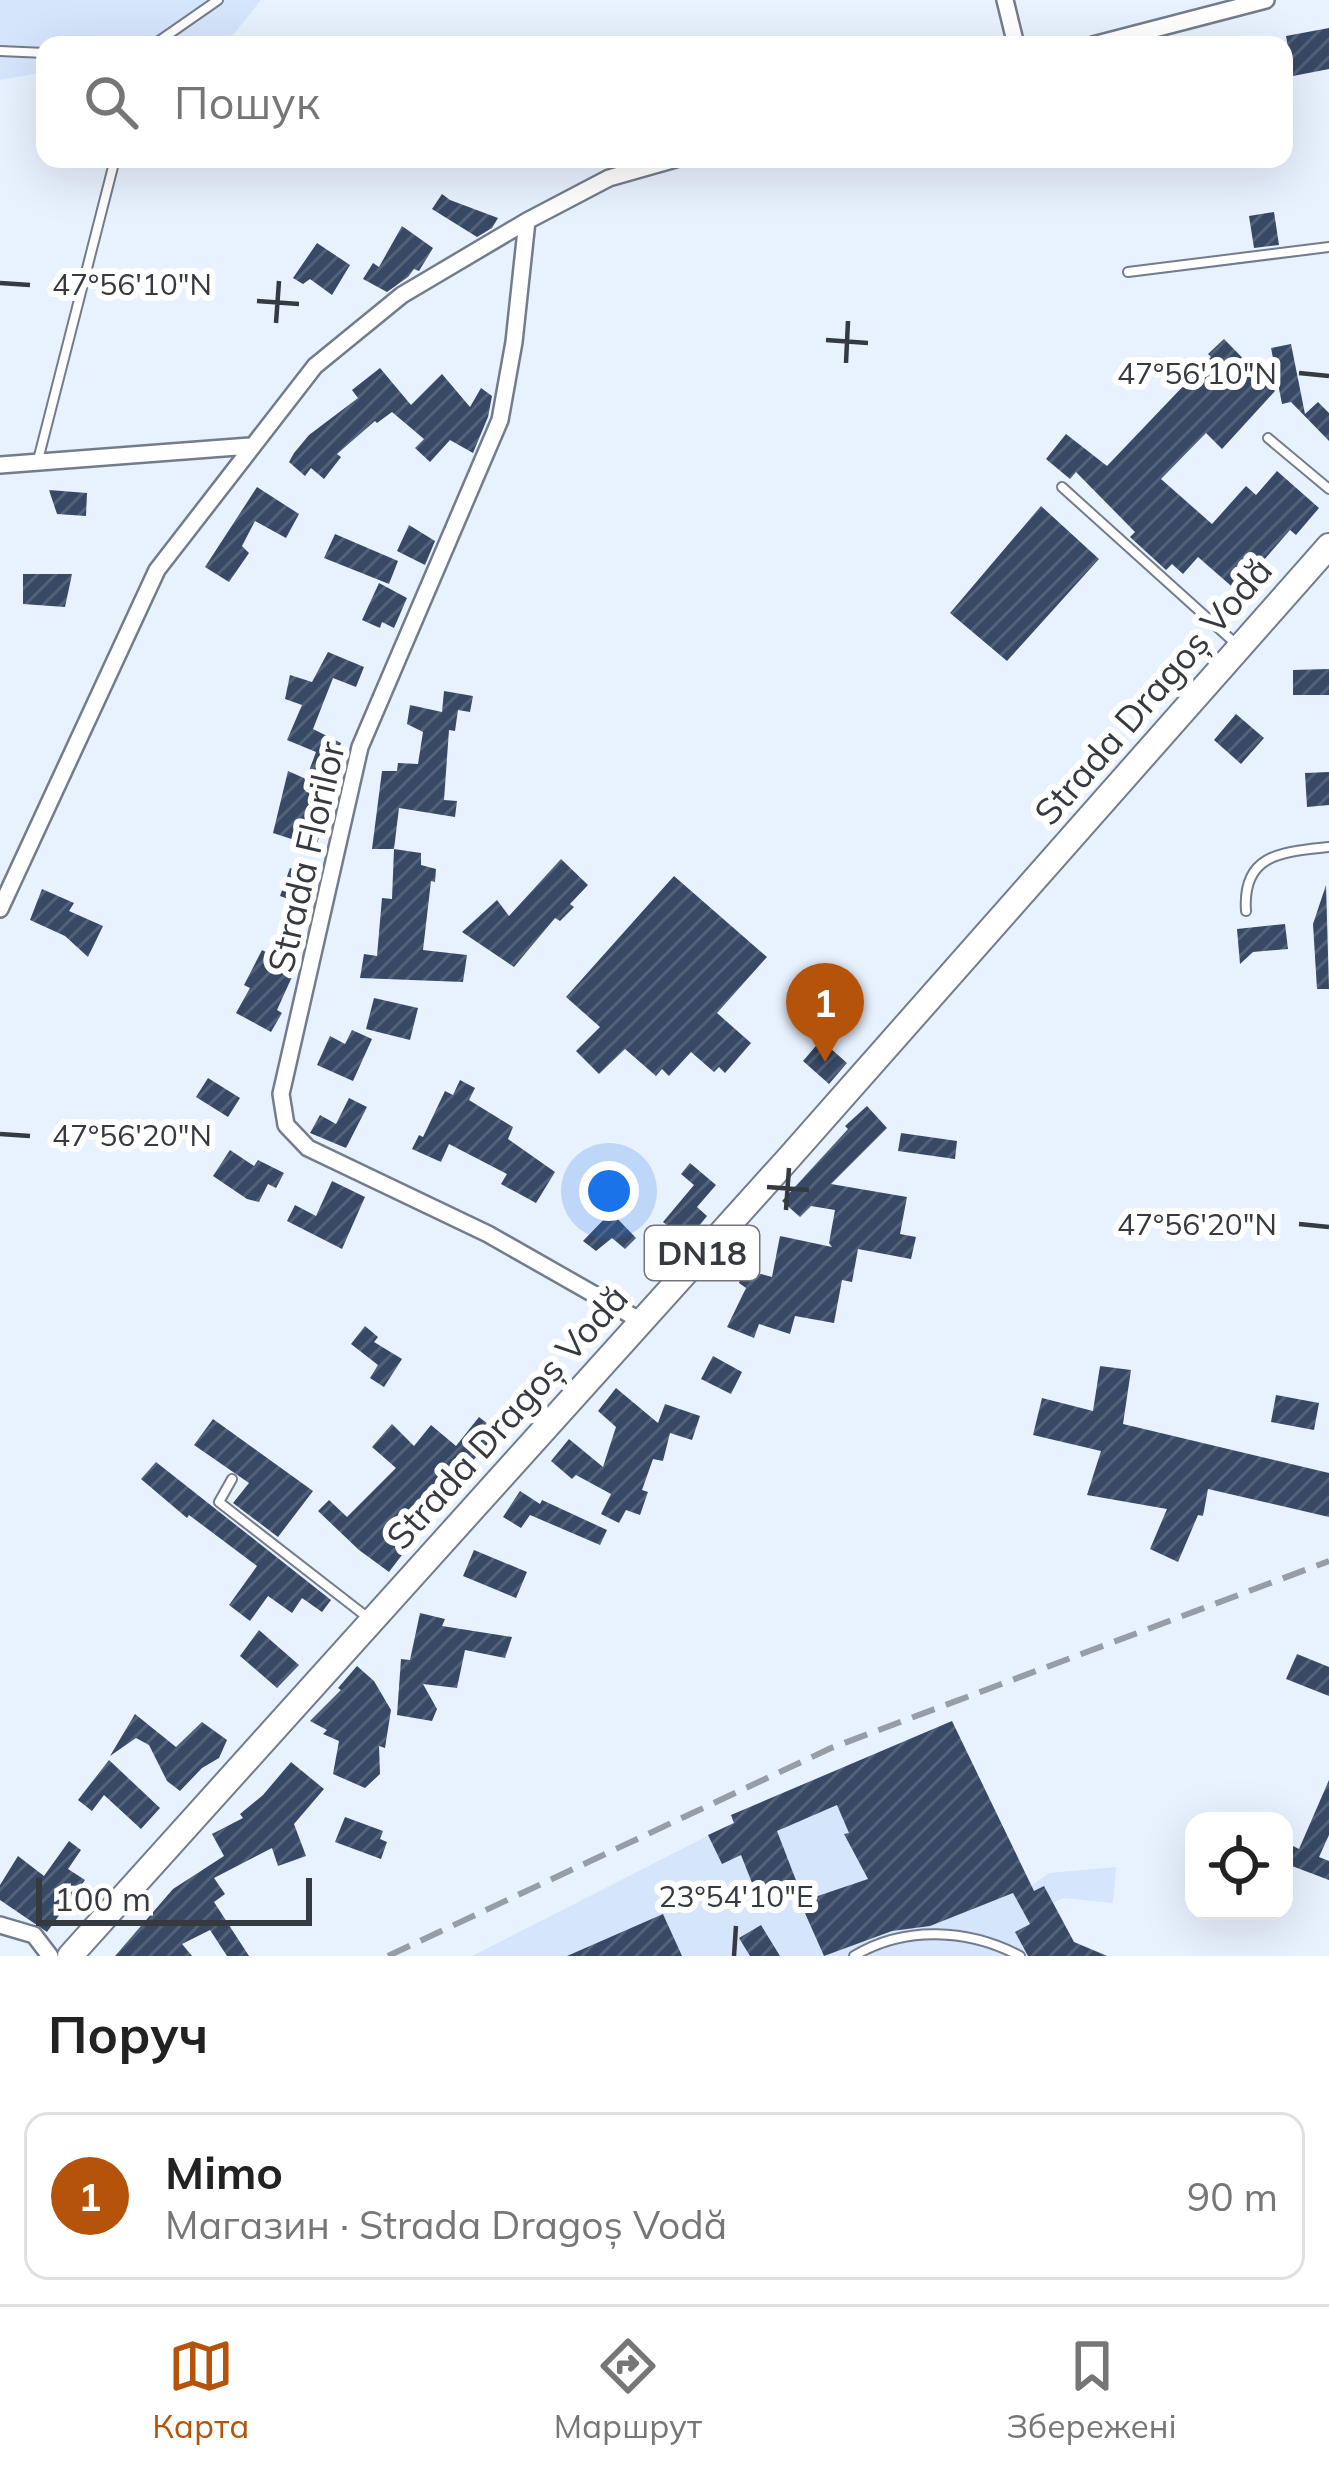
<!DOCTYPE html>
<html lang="uk">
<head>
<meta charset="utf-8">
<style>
	body { margin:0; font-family:Mulish,sans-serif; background:#f6f6f6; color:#222 }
	.controls { position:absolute; right:36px; bottom:36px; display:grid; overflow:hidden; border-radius:24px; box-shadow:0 12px 48px #0002 }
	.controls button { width:108px; height:108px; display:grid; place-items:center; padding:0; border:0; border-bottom:3px solid #e0e0e0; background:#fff; color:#222; font:60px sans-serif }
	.scale { position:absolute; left:36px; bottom:30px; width:276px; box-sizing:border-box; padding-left:12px; border:6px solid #353940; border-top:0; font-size:33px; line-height:42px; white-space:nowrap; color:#353940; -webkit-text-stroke:9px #fff; paint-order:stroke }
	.you { position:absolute; left:609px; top:1191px; width:42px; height:42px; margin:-30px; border:9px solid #fff; border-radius:50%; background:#1a73e8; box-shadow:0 0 0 18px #1a73e833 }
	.badge { display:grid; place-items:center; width:78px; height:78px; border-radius:50%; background:#b45309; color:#fff; font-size:39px; font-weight:700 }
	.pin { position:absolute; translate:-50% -99px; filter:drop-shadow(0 3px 6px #0008) }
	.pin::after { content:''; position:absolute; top:63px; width:42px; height:36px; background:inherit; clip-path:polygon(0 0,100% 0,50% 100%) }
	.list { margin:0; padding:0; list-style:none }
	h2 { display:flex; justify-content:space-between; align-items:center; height:156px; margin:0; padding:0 48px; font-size:51px }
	h2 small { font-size:39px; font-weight:400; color:#767676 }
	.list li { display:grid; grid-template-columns:78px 1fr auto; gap:36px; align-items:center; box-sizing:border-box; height:168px; margin:0 24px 24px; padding:0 24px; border:3px solid #e0e0e0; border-radius:24px }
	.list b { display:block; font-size:45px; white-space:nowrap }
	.list p { margin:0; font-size:39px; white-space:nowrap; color:#767676 }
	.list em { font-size:39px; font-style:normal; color:#767676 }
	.icon { flex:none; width:66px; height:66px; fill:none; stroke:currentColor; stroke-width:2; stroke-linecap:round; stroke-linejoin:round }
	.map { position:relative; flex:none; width:1329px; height:1956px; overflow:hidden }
	.search { position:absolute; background:#fff; box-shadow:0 12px 48px #0002; left:36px; right:36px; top:36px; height:132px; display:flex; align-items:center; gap:30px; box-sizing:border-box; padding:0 42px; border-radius:24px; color:#767676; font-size:45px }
	.sheet { height:348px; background:#fff }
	nav { display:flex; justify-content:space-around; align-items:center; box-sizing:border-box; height:168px; border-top:3px solid #e0e0e0; background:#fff; font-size:33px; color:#767676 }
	nav a { display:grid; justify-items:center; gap:6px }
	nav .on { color:#b45309 }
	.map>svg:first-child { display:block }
</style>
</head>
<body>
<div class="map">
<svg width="1329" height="1956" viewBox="0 0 1329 1956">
	<defs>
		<pattern id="building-hatch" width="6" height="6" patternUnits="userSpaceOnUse" patternTransform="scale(3)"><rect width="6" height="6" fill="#374964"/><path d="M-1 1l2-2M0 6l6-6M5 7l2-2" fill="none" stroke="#536278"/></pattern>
	</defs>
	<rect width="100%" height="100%" fill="#e8f1fe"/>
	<path fill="#d5e5fb" d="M0 0H261L233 35 183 45H45V72L0 80Z
		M952 1721 1031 1886 1049 1873 1116 1867 1113 1903 1063 1898 1053 1903 1079 1951 1081 1945 1110 1956H472L733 1823 731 1815Z"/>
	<path fill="url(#building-hatch)" d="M1329 28V69L1293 76 1286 36Z
		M442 194 450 200 498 218 492 228 477 237 432 209Z
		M1274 212 1279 245 1254 248 1249 216Z
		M402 226 433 248 419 271 414 269 408 277 387 292 363 279 373 263 379 267Z
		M317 243 350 265 332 295 310 279 303 284 293 278Z
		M1224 339 1275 391 1222 449 1206 433 1161 479 1212 524 1246 486 1256 495 1277 471 1319 508 1296 535 1290 530 1237 591 1198 557 1183 574 1172 564 1166 570 1130 537 1135 532 1076 472 1070 479 1046 459 1066 434 1107 466 1211 357 1208 354Z
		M1291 344 1305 414 1318 402 1329 413V441L1291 402 1282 404 1271 348Z
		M380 368 411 405 442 374 470 407 481 388 492 396 488 417 473 453 450 440 430 462 415 448 424 439 392 412 377 423 375 421 337 454 341 457 324 479 311 468 305 476 289 462 294 453 309 435 358 398 352 390Z
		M257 487 299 514 286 538 255 521 242 546 249 553 229 582 205 567Z
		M49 490 87 493 86 516 57 514Z
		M1041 506 1099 559 1007 661 950 613Z
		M409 525 435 541 425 565 397 551Z
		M335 534 398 561 389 584 324 558Z
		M23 574H72L65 607 23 604Z
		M379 583 407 598 394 628 382 622 380 628 362 620Z
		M328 652 364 667 356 687 333 678 313 729 341 743 318 810 326 814 316 847 273 833 288 771 306 779 316 752 287 740 302 705 285 699 290 675 312 682Z
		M1329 669V695H1293V670Z
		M444 691 473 696 470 712 458 710 455 731 449 730 444 800 457 801 455 817 399 808 394 849H372L382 771H397L398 763 418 764 423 732 407 724 410 705 442 712Z
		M1236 714 1264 738 1241 764 1214 740Z
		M1329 772V805L1307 807 1305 773Z
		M394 849 421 853V865L436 869 435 882 431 881 423 950 467 955 463 982 360 978 364 954 377 956 382 898 392 899Z
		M561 859 588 885 570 904 574 907 560 921 555 918 514 967 462 932 497 900 509 916Z
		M290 868 317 879 308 906 280 896Z
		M674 876 767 957 717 1013 751 1043 725 1073 719 1067 714 1072 691 1052 669 1076 662 1069 656 1076 625 1049 599 1074 576 1051 600 1027 566 997Z
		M1326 885 1329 989H1317L1313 924Z
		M42 889 74 903 69 911 103 926 88 957 65 936 30 920Z
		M1285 924 1288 949 1253 952 1240 964 1237 929Z
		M262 950 296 968 277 1010 282 1013 271 1032 236 1013 250 988 244 985Z
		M374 998 418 1008 410 1040 366 1029Z
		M352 1030 372 1039 353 1081 317 1065 330 1036 345 1044Z
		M821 1040 847 1063 829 1084 803 1061Z
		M208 1078 240 1098 228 1117 196 1097Z
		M460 1080 475 1088 469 1100 513 1127 508 1139 555 1172 536 1203 501 1184 507 1174 449 1144 441 1162 412 1149 419 1135 423 1137 445 1091 453 1095Z
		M349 1098 367 1107 346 1148 310 1133 320 1115 336 1124Z
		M867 1106 887 1128 831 1184 907 1197 900 1234 916 1237 911 1259 858 1249 852 1282 842 1280 834 1323 795 1316 790 1334 759 1324 754 1338 727 1327 746 1288 739 1283 743 1269 772 1277 780 1236 832 1247 829 1243 835 1210 811 1206 800 1217 782 1201 848 1129 845 1126Z
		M901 1133 957 1141 955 1159 898 1151Z
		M230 1150 254 1166 258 1160 284 1173 276 1188 268 1184 259 1202 247 1199 213 1176Z
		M690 1163 716 1185 697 1207 707 1216 687 1241 663 1222 694 1185 681 1174Z
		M332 1181 365 1197 342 1249 287 1221 295 1205 316 1216Z
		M611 1212 636 1238 625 1249 612 1238 596 1251 583 1241Z
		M365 1326 378 1337 374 1342 402 1359 384 1387 370 1378 378 1365 351 1344Z
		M713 1356 742 1372 731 1394 701 1379Z
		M1100 1366 1131 1370 1123 1424 1329 1473V1517L1208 1489 1203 1516 1198 1515 1178 1562 1150 1549 1167 1509 1087 1495 1101 1451 1033 1435 1042 1398 1093 1411Z
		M616 1388 658 1423 665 1404 700 1416 692 1440 670 1433 663 1461 653 1459 642 1490 648 1492 640 1515 626 1510 619 1523 601 1514 611 1494 576 1475 572 1479 551 1461 569 1439 603 1467 616 1427 598 1411Z
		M1276 1395 1319 1403 1314 1430 1271 1422Z
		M479 1417 498 1432 405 1538 411 1543 389 1572 359 1550 318 1511 329 1500 347 1517 396 1468 372 1447 392 1424 414 1446 431 1425 456 1446Z
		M213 1419 313 1491 278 1537 233 1503 249 1483 194 1445Z
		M156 1462 331 1600 322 1612 302 1598 292 1613 268 1596 250 1621 229 1605 257 1566 189 1515 187 1518 141 1479Z
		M520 1491 540 1504 542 1500 607 1530 600 1545 530 1515 521 1528 503 1517Z
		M474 1550 527 1572 516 1598 463 1576Z
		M420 1613 445 1619 442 1626 512 1637 505 1658 465 1650 457 1688 423 1684 437 1709 432 1721 397 1715 401 1659 410 1660Z
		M259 1630 299 1665 277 1688 240 1656Z
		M1297 1654 1329 1667V1696L1286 1679Z
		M357 1666 374 1681 391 1710 385 1748 379 1746 380 1774 365 1788 333 1774 339 1741 323 1734 327 1730 310 1721 341 1690 338 1688Z
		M135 1714 176 1747 202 1722 227 1740 219 1758 202 1768 180 1791 167 1781 149 1745 136 1738 110 1756Z
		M952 1721 1034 1891 1044 1886 1074 1942 1107 1956H1028L1015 1932 1030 1924 1013 1893 930 1926 892 1931 824 1956 800 1902 868 1879 844 1834 849 1833 837 1805 777 1831 797 1883 758 1898 741 1855 722 1864 708 1835 734 1823 731 1815Z
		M109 1760 160 1808 141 1829 104 1795 92 1811 78 1800Z
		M291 1762 324 1789 294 1824 306 1856 278 1866 272 1848 214 1878 225 1894 214 1902 249 1956H227L210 1930 182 1944 192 1956H115L173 1889 224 1856 212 1834 243 1818 240 1814 263 1795Z
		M1329 1780V1835L1319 1857 1329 1861V1880L1284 1863 1289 1844 1299 1849Z
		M345 1817 383 1831 380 1839 387 1842 381 1859 335 1842Z
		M69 1841 81 1850 68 1869 85 1880 47 1932 0 1900V1885L18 1856 44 1876Z
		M663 1914 682 1956H567Z
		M761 1925 780 1956H750L739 1938Z"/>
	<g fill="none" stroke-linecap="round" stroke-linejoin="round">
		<g stroke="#737c8b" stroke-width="12">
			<path id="lane" d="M148 45 159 41 218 0
				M0 51 45 53
				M1128 272 1329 247
				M1268 438 1329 489
				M38 460 115 159
				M1062 487 1235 643
				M1246 911C1242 853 1283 852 1329 847
				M232 1479 219 1502 367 1617
				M854 1956C905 1925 969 1929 1020 1956"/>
		</g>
		<g stroke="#737c8b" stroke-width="20">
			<path id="street" d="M1005 0 1016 45
				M1093 45 1266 0
				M527 221 514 342 500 420 360 747 281 1094 286 1125 308 1148 488 1234 641 1321
				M0 465 250 446
				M0 909 157 570 315 366 402 295 527 221 609 178 676 159
				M0 1925 34 1935 50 1956"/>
		</g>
		<g stroke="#737c8b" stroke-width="28">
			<path id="primary" d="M70 1956 787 1160 1329 546"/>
		</g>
		<use href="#lane" stroke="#fff" stroke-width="8"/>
		<use href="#street" stroke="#fff" stroke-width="15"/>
		<use href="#primary" stroke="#fff" stroke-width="24"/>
		<path stroke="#969da7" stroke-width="6" stroke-dasharray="24 12" stroke-linecap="butt" d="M388 1956 831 1748 1329 1561"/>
	</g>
	<path fill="none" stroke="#353940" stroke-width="4.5" d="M0 283 30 285M257 301 299 304M276 323 279 281M826 340 868 343M846 363 848 321M1299 373 1329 376M0 1134 30 1136M767 1187 809 1190M786 1210 789 1168M1299 1224 1329 1227M734 1956 736 1926"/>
	<g text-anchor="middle" stroke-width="12" stroke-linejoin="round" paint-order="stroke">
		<rect fill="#fff" stroke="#727479" stroke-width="3" x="645" y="1226" width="114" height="54" rx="9"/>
		<g font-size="33" font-weight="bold" fill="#353940">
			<text x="702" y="1265">DN18</text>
		</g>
		<g font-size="36" fill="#353940" stroke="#fff">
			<text transform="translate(1153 691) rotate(-49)" y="13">Strada Dragoș Vodă</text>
			<text transform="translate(306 857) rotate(-77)" y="13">Strada Florilor</text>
			<text transform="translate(507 1417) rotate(-48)" y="13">Strada Dragoș Vodă</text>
		</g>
	</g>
	<g font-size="30" text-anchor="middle" fill="#353940" stroke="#fff" stroke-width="12" stroke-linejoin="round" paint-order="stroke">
		<text x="132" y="295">47°56'10"N</text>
		<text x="1197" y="384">47°56'10"N</text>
		<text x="132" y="1146">47°56'20"N</text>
		<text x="1197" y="1235">47°56'20"N</text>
		<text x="736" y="1907">23°54'10"E</text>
	</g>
</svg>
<div class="controls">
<button><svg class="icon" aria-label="locate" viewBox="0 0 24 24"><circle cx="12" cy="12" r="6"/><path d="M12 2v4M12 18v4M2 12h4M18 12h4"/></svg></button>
</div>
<div class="scale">100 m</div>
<div class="you"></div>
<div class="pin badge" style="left:825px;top:1062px">1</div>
<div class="search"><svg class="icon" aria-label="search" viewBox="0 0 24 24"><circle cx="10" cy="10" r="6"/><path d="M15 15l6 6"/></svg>Пошук</div>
</div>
<section class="sheet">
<h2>Поруч<small></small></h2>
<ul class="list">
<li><span class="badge">1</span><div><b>Mimo</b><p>Магазин · Strada Dragoș Vodă</p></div><em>90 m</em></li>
</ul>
</section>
<nav>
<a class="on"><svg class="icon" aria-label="map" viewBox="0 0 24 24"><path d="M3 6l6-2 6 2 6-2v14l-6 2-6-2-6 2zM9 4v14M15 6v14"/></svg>Карта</a>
<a><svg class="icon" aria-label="directions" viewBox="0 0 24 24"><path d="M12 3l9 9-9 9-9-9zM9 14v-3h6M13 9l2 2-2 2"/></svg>Маршрут</a>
<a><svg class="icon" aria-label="saved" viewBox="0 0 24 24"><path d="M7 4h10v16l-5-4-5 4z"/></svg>Збережені</a>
</nav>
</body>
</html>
